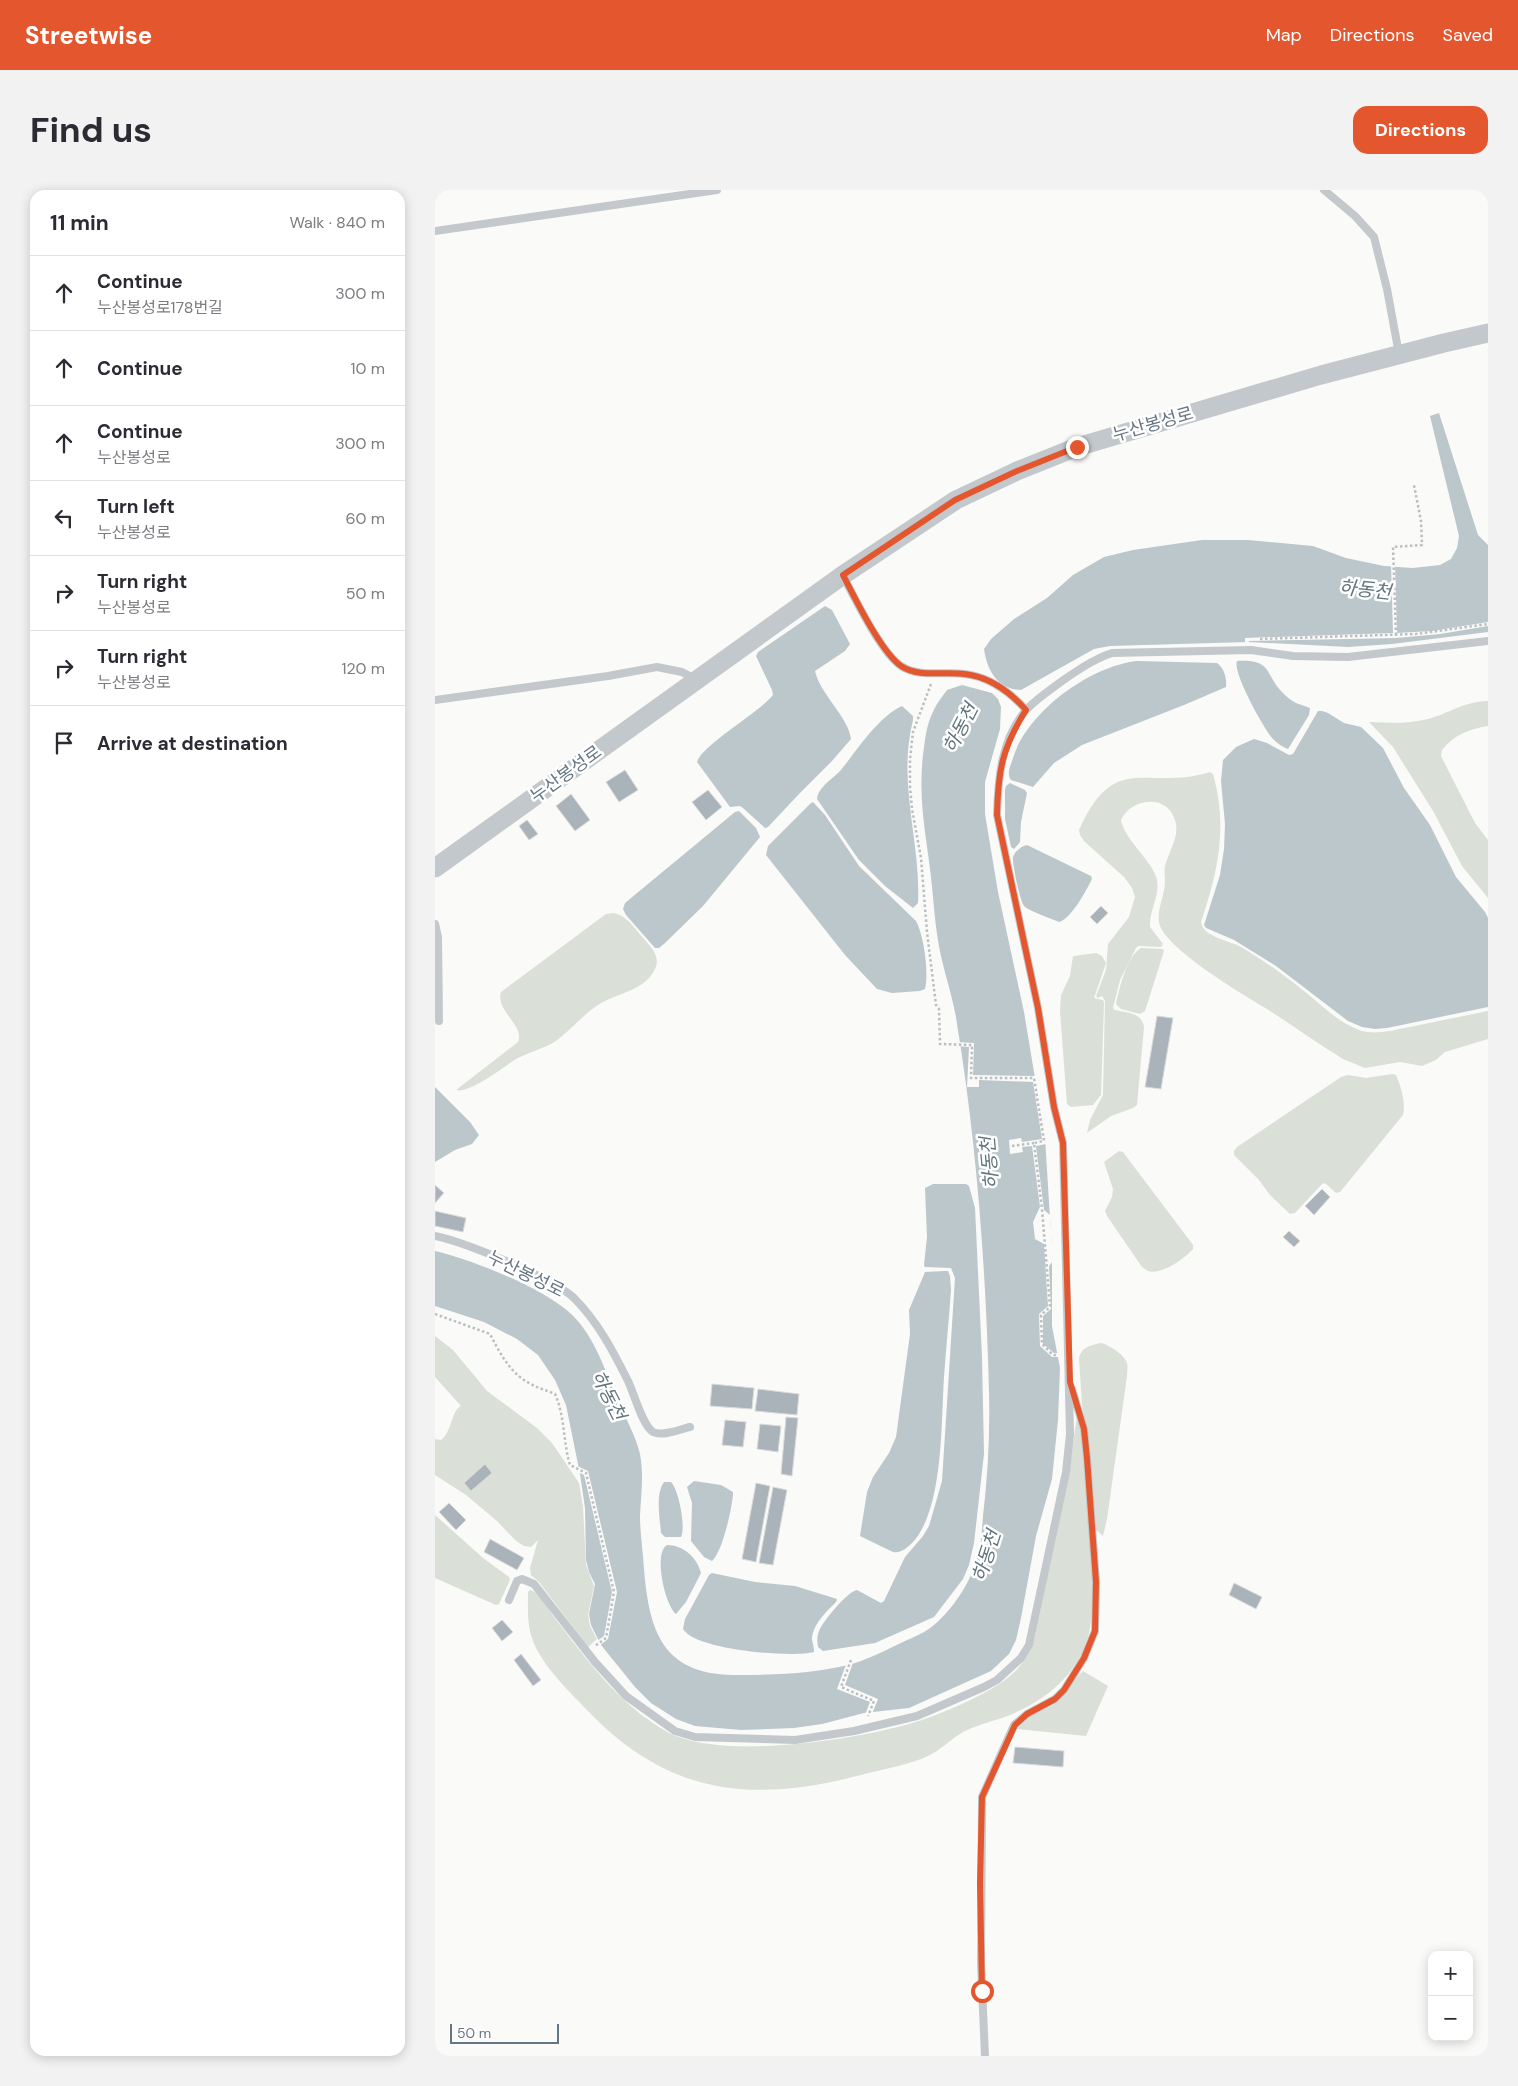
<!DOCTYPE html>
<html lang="en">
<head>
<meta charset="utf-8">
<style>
	body { margin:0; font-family:"DM Sans","Noto Sans KR",sans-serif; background:#f2f2f3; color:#2b2b33 }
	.controls { position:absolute; right:15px; bottom:15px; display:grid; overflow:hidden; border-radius:10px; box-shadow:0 2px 12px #0003 }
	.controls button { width:45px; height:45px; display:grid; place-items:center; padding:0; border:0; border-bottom:1px solid #e1e1e2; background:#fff; color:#2b2b33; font:25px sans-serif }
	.scale { position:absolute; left:15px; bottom:12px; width:109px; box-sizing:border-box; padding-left:5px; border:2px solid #657683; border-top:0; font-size:14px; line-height:18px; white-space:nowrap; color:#657683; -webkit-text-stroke:4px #fff; paint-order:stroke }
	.stop { position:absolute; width:15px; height:15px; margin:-11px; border:4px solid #e4572e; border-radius:50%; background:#fff }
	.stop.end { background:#e4572e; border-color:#fff; box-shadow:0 1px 5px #0008 }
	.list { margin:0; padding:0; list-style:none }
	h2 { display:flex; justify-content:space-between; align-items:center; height:65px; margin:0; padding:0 20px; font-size:21px }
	h2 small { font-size:16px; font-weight:400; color:#7c7c81 }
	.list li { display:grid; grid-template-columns:32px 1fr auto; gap:15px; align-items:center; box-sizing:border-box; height:75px; padding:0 20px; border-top:1px solid #e1e1e2 }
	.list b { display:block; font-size:19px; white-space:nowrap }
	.list p { margin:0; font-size:16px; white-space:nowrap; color:#7c7c81 }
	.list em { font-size:16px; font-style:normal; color:#7c7c81 }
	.icon { flex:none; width:28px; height:28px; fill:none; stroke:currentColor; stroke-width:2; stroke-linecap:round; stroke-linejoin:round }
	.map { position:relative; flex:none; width:1053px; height:1866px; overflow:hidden; border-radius:15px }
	header { display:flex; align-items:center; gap:30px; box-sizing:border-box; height:70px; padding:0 25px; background:#e4572e; color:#fff }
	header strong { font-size:24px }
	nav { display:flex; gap:28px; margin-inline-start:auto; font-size:18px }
	.intro { display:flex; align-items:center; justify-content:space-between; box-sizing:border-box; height:120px; padding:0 30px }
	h1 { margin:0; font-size:35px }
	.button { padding:12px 22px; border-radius:15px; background:#e4572e; color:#fff; font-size:18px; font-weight:700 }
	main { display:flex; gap:30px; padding:0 30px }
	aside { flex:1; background:#fff; border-radius:15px; box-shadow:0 2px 12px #0003 }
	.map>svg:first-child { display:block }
</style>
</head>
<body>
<header>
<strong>Streetwise</strong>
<nav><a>Map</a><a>Directions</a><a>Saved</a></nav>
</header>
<div class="intro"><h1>Find us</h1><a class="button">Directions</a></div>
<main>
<aside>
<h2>11 min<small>Walk · 840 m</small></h2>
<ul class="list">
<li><svg class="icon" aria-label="ahead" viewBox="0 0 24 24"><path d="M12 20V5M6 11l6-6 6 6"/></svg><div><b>Continue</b><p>누산봉성로178번길</p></div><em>300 m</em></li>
<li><svg class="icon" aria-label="ahead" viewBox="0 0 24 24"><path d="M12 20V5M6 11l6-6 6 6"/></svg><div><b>Continue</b></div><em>10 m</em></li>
<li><svg class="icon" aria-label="ahead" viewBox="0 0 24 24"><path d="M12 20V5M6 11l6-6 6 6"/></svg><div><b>Continue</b><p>누산봉성로</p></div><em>300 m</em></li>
<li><svg class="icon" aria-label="left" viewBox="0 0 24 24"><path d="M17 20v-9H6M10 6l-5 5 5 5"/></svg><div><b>Turn left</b><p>누산봉성로</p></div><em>60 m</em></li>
<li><svg class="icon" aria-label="right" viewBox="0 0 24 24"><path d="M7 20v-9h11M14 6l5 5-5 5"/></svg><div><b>Turn right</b><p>누산봉성로</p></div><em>50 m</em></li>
<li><svg class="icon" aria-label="right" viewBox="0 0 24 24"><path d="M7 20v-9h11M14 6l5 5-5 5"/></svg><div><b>Turn right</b><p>누산봉성로</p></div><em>120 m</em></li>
<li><svg class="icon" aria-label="arrive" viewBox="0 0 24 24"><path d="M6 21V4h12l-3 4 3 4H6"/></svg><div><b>Arrive at destination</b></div></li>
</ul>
</aside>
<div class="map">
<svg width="1053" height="1866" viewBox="0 0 1053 1866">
	<rect width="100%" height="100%" fill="#fafaf8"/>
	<path fill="#dadfd7" d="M1053 511V536C1034 539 1019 545 1007 560L1006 566 1040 633 1053 650V708L1027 676 998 621 958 557 934 532C954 533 973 534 993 529 1016 523 1026 512 1053 511Z
		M775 582 778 584C793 637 783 682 766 732 769 748 794 750 806 757 828 770 849 785 869 801 888 816 907 837 932 842 940 843 947 842 955 841L1053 821V849L1010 862 1001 870 987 876 965 872 930 878 908 869C882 853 857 835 832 819 809 805 727 757 724 732 722 718 730 705 730 691 730 686 729 681 730 676 735 658 749 641 736 622 723 604 694 612 686 630 690 651 718 671 722 690 725 706 714 721 715 737L728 754 726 757 703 756 701 758 685 790 678 818 680 820C693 823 707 823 709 837L702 915 698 918 676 926 652 943 655 930 668 905 670 811 667 806 663 808 661 806 671 780 673 754 694 727 700 707 697 698 689 687 649 651 645 645 644 640C680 559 712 602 775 582Z
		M178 723C192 725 200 739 209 749 216 757 226 767 220 779 210 801 181 803 163 815 146 826 133 844 116 854 103 860 89 864 78 871 66 879 34 904 21 900L83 852C90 835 60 821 66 802L171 724Z
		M706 758 728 759 729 761 710 821 705 824 686 819 681 814C684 799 692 766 706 758Z
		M661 763 667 766 671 773 659 808 668 810 669 813 666 905 658 915 636 917 632 914 625 821 626 805 635 786 638 766Z
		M957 884 961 885C966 897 971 912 968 925L905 1002 901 1003 890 993 887 994 860 1023 855 1024 835 1005 824 990 799 965V961L802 957 906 887 913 885 931 888Z
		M684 961 688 962 758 1055V1059C749 1069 727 1085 713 1081L707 1077 672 1026 670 1021 677 1007 678 999 669 972Z
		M0 1146 18 1160 52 1201 102 1238 117 1253 144 1293 148 1317 151 1375 159 1396 153 1425 155 1436 162 1449 153 1457 104 1392 96 1385 95 1378 103 1350 96 1357 89 1356 80 1350 62 1331 31 1305 0 1285V1249L6 1250C17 1242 16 1221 26 1216L0 1187Z
		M666 1153C674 1155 689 1164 692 1173 693 1177 692 1182 692 1186L672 1329 668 1346 661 1340 651 1237 647 1215 644 1168C646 1157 656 1155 666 1153Z
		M642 1226 646 1236C649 1293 659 1350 657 1407 656 1422 657 1439 651 1453 636 1492 605 1514 567 1528 554 1532 540 1536 528 1542 516 1549 506 1560 493 1566 473 1575 448 1579 426 1585 315 1614 232 1605 150 1518 132 1499 105 1473 97 1448 92 1434 93 1417 93 1402L95 1400C104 1402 113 1419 119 1427 151 1469 183 1513 229 1540 280 1572 417 1550 474 1534 502 1526 555 1504 576 1485 587 1476 593 1464 599 1451L634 1281Z
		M0 1325 48 1368 74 1387 75 1390 64 1414 61 1415 0 1388Z
		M648 1481 673 1496 651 1546 582 1539C588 1525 606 1522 618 1515 631 1506 636 1491 648 1481Z"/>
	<path fill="#bbc7cb" d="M1004 223 1043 345 1053 355V442L957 454 913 457 813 452 675 456 659 459 586 500C562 499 552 480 549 459L556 449 579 429 612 408 638 385 669 367 698 360 767 350H813L878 356 911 368 949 376 978 378 1005 375 1016 369 1022 358 1024 346 995 226Z
		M390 416 397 420 415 454 410 461 380 481C385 504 414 528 416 549L397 571 364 604 333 637 330 638 308 618 305 616 295 617 262 572C268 554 324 523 338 505L337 500 321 466 323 462Z
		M702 471 782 473C789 478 792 488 791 497L749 515 647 555 619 573 598 597 576 590C571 583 576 575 578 568 592 522 655 476 702 471Z
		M802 471C838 469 829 484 848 503 859 514 862 513 875 518L874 525 853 559C847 557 841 552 837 548 828 537 797 482 802 471Z
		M527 495 557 503 563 509 566 517 565 539 550 592V624L563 702 589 822 610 948 617 1060V1136L625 1178 623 1230 617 1289 601 1346 586 1428 581 1450 574 1464 556 1481 474 1518 429 1523 387 1534 359 1538 306 1540 260 1536 241 1529 216 1513 200 1497 166 1455 156 1435 154 1424 160 1394 154 1382 151 1370 150 1318 145 1284 131 1215 120 1190 103 1165 82 1149 49 1132 0 1116V1061C38 1070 115 1100 141 1129 163 1153 172 1187 185 1215 192 1231 201 1247 205 1264 209 1285 206 1305 205 1326 205 1343 208 1361 209 1379 214 1440 227 1484 298 1485 338 1485 381 1484 420 1473 436 1468 453 1459 468 1452 479 1447 491 1442 499 1435 518 1419 535 1393 542 1369 546 1356 547 1340 548 1326 553 1285 555 1244 554 1203 551 1080 542 956 522 834 519 811 511 789 506 766 500 739 499 714 496 687 491 643 483 611 488 565 490 551 491 535 498 522 501 514 507 507 512 500Z
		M467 516 478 526V530C462 593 486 651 483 713L478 718 450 696 424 670 382 609C383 597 399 588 406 580 422 560 443 527 467 516Z
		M883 521H887L893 523 909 533 926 537 948 558 969 598 995 635 1021 687 1050 722 1053 728V817L952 838 940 839 927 837 913 831 841 776 799 750 771 738 769 735 785 685 789 659 790 634 786 591 788 570 801 557 819 549 832 553 854 565 858 564Z
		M575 593 590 600 592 603 586 632 585 652 579 659 576 657 570 629V600L571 596Z
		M378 612 390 625 424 676 481 731C489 746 494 782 490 799L485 801 457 803 442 799 410 765 331 665 333 656 376 613Z
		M304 621 321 638 325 647 268 716 230 753 224 758H220L191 725 188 719 190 713 300 622Z
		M592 655 656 686 657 689C651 701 636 729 624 732 617 729 592 720 589 716 585 712 577 672 578 667 580 661 587 656 592 655Z
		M0 897 35 932 44 945 37 954 20 960 0 972Z
		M498 994H531L534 996 540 1018 547 1167 549 1264 539 1353 534 1375 528 1389 499 1427 440 1453 388 1461 383 1457C382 1451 382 1446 384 1441 388 1431 413 1401 422 1400L446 1413 449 1411 470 1367 488 1346 494 1336 507 1291 520 1088 516 1078 490 1077 489 1075 492 1047 490 998Z
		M509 1081H513L515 1086 516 1100C514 1129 511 1158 509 1187 506 1231 509 1324 475 1355 469 1360 465 1363 458 1362L425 1346 432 1302 438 1287 454 1263 461 1247 475 1144 474 1120 490 1082Z
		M259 1291 286 1295 298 1302C298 1316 287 1363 277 1371L269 1367 256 1351 257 1313 252 1297Z
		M229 1292H236C244 1300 251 1338 246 1347H230L226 1343C225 1329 220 1304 229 1292Z
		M232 1355C248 1355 262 1367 266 1383L251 1412 241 1424C230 1415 218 1363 232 1355Z
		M277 1383 320 1392 360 1396 402 1409 401 1412C391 1422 377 1435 377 1450 378 1454 379 1458 379 1462 356 1468 260 1460 248 1439L250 1429 274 1385Z"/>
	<path fill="#fafaf8" d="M956 374H960L962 443 997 441 1053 432V436L1005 444 961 448 814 451 813 455H810V448L958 443Z
		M522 852 539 853 538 885 601 886 611 954 601 956 609 1020 615 1025 618 1071 614 1076 616 1119 608 1126V1154L619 1163H625L626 1167H617L605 1156 604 1124 613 1116 609 1054 600 1049 598 1032 605 1017 597 956 587 957 588 962 575 964 574 950 586 948 587 952 607 949 598 892 544 890V897H532L534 857 522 856Z
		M140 1275 153 1281 182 1402 173 1449 164 1456 162 1451 169 1446 177 1402 149 1285 141 1281Z
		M419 1470 410 1495 443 1509 437 1524 430 1525 435 1512 402 1499 412 1472Z"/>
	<path fill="#aab3b9" stroke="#dcdcda" d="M190 580 203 600 184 612 171 592Z
		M273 600 287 617 271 630 257 612Z
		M136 604 155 630 140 641 121 616Z
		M92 630 103 644 94 650 84 636Z
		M666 716 673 723 662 734 655 727Z
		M722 826 738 828 726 899 710 897Z
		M0 995 9 1003 0 1013Z
		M887 999 895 1007 879 1025 870 1016Z
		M0 1021 31 1028 28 1042 0 1036Z
		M854 1041 865 1051 859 1057 848 1047Z
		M277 1194 319 1198 317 1219 275 1216Z
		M323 1199 364 1204 362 1225 320 1221Z
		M351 1227 363 1228 357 1286 346 1284Z
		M290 1230 311 1232 308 1257 287 1255Z
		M325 1234 346 1236 343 1262 322 1259Z
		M50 1274 57 1283 36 1301 29 1293Z
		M321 1293 335 1296 321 1372 307 1369Z
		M338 1297 352 1300 338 1375 324 1373Z
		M14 1313 31 1330 21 1340 4 1322Z
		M55 1349 89 1368 82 1380 49 1362Z
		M799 1393 827 1407 821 1419 794 1405Z
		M67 1430 78 1442 67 1451 57 1438Z
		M86 1464 106 1490 98 1496 79 1470Z
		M580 1557 629 1561 628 1577 578 1573Z"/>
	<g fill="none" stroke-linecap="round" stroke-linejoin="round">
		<path stroke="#bbbfc2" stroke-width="2.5" stroke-dasharray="2.5 2.5" stroke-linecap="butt" d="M961 445 958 357 987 355 986 331 979 295
			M825 449 981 444 1053 434
			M496 494 478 542 475 569V596L477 619 486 668 492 742 501 815 504 819 505 854 537 855 536 888H599L609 951 599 953 607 1019 615 1117 606 1125 607 1154 618 1165H623
			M577 956 599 953
			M0 1124 55 1144C65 1163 74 1182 94 1193 102 1198 111 1200 120 1204 130 1226 128 1252 135 1275L151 1283 179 1402 171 1448 160 1456
			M416 1470 406 1497 439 1511 433 1526"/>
		<path stroke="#c3c8cc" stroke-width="8" d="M889 0 920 26 939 47 952 99 964 164
			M0 41 282 0
			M408 386C421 410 445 461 466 476 485 488 509 481 530 484 555 487 575 502 591 520
			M0 510 173 486 222 477 247 482 260 489
			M0 734 3 747 4 831
			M0 1046C29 1052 118 1088 139 1108 163 1132 178 1161 193 1191 199 1203 207 1235 218 1242 228 1247 245 1239 255 1237
			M74 1410 82 1391 87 1389 99 1394 160 1472 191 1506 240 1541 260 1547 360 1550 419 1541 482 1526 549 1497 562 1490 586 1468 594 1455 597 1441 631 1282 635 1244 628 953 619 917 603 818 562 625C563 588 566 550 591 520 601 509 615 500 627 491 643 480 659 469 677 463L816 460 858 466 913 467 1053 451
			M550 1866 546 1773 547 1607 579 1535 592 1524 620 1509 629 1500 649 1468 660 1441 661 1392 652 1268 649 1239 637 1199"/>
		<path stroke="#c3c8cc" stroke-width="19" d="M0 678 408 385 521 310 582 281 642 257 886 185 1009 153 1053 143"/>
	</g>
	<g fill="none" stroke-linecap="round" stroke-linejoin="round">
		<path stroke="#e4572e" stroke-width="6" d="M547 1801 545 1693 547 1607 580 1535 592 1524 620 1509 629 1500 649 1468 660 1441 661 1392 652 1268 649 1239 635 1192 628 953 619 917 603 818 562 625C563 581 567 558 591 520 575 502 555 487 530 484 509 481 484 488 466 476 446 462 420 408 408 385L520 310 582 281 642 257"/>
	</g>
	<g text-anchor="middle" stroke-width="5" stroke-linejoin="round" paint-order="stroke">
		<g font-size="18" fill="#657683" stroke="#fff">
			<text transform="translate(718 234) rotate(-16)" y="6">누산봉성로</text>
			<text transform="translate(131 584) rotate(-36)" y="6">누산봉성로</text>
			<text transform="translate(91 1084) rotate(26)" y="6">누산봉성로</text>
		</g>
		<g font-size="19" font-style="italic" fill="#60757c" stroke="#fff">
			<text transform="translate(930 399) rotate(6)" y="7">하동천</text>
			<text transform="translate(525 538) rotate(-63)" y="7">하동천</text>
			<text transform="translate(554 973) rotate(-95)" y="7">하동천</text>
			<text transform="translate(174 1205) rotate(63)" y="7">하동천</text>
			<text transform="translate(551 1366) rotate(-72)" y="7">하동천</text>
		</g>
	</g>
</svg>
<div class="controls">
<button>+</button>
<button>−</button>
</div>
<div class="scale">50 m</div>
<div class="stop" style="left:547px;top:1801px"></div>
<div class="stop end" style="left:642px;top:257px"></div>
</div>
</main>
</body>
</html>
